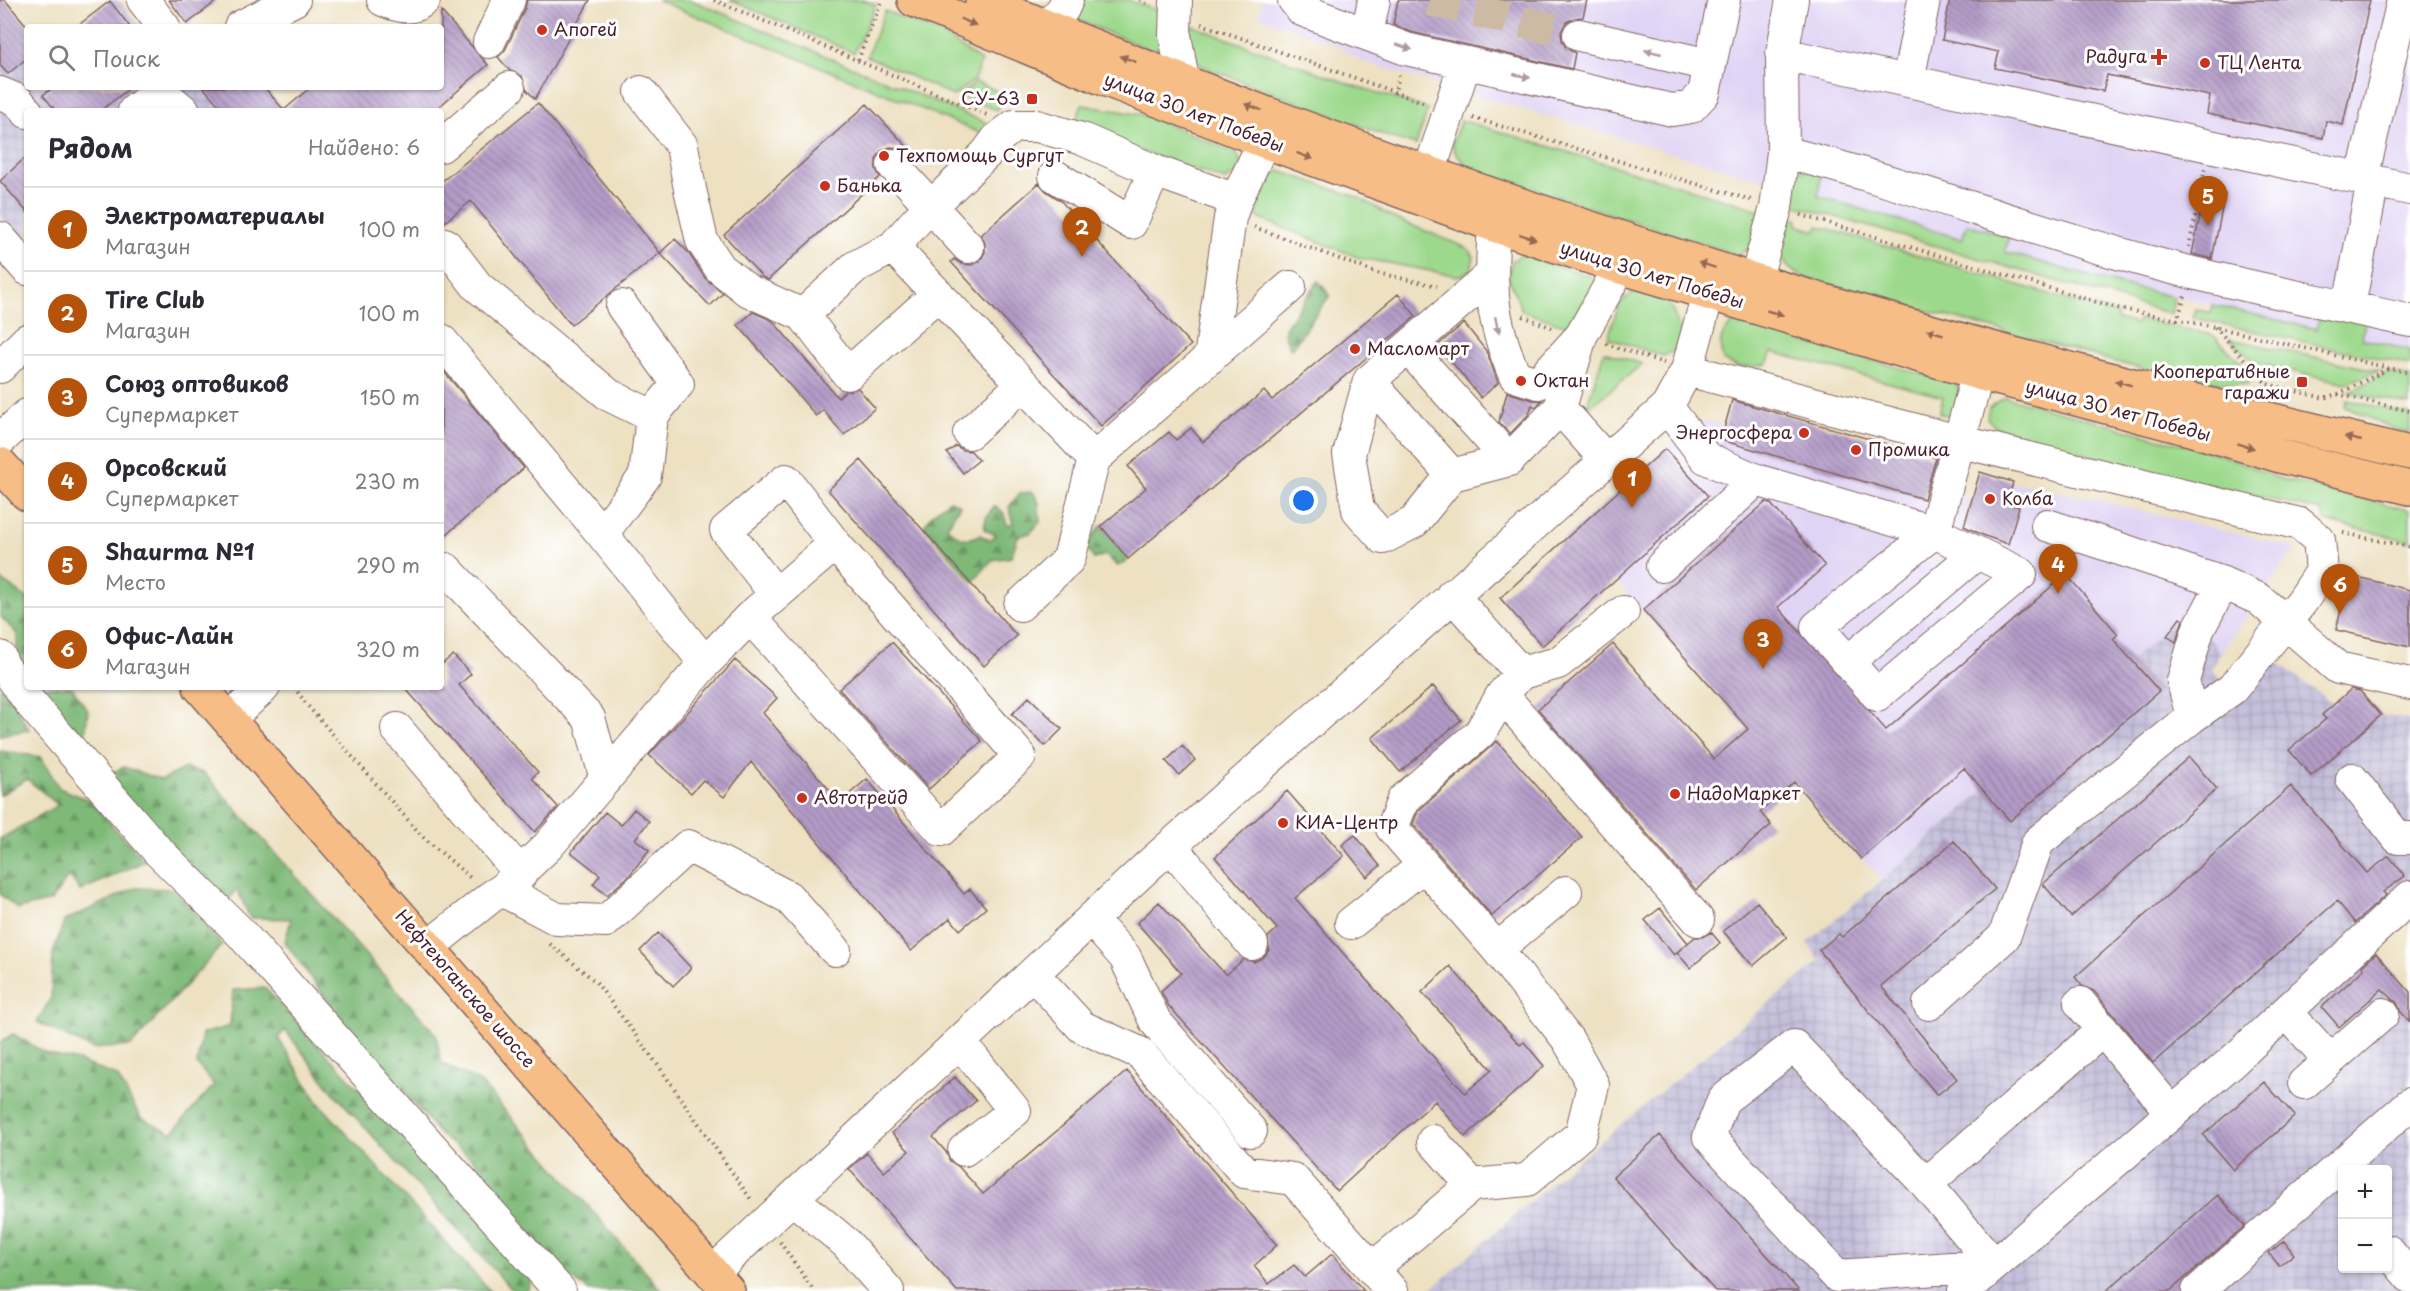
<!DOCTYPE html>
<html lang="ru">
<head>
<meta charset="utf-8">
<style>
	body { margin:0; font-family:"Playpen Sans",sans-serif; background:#f7f7f7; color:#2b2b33 }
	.controls { position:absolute; right:18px; bottom:18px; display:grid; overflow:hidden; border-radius:6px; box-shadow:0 2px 4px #0004 }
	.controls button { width:54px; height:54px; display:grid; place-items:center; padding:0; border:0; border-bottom:2px solid #e1e1e2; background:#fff; color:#2b2b33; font:30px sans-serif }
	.you { position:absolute; left:1304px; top:501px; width:21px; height:21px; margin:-15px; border:4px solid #fff; border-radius:50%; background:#1a73e8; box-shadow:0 0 0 9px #1a73e833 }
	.badge { display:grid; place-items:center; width:39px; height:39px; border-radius:50%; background:#b45309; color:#fff; font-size:20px; font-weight:700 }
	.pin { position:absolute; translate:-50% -50px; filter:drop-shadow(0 2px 3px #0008) }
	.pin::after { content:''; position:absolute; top:32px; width:21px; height:18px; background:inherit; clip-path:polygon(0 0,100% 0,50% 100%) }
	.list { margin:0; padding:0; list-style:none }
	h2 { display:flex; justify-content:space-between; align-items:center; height:78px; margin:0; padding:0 24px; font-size:26px }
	h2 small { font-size:20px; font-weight:400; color:#7c7c81 }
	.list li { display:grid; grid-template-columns:39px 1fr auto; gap:18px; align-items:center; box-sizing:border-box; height:84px; padding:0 24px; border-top:2px solid #e1e1e2 }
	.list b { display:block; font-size:22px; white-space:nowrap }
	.list p { margin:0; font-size:20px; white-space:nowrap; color:#7c7c81 }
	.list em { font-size:20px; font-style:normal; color:#7c7c81 }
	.icon { flex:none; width:33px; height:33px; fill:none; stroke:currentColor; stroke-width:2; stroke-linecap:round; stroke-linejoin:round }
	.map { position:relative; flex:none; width:2410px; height:1291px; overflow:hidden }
	.search { position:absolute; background:#fff; box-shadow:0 2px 4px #0004; left:24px; top:24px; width:420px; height:66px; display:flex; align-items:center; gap:15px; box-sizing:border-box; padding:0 21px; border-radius:6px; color:#7c7c81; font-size:22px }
	.panel { position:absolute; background:#fff; box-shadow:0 2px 4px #0004; left:24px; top:108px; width:420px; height:582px; border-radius:6px }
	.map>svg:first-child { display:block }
</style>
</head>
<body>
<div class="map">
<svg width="2410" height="1291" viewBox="0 0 2410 1291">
	<defs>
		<pattern id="industrial-grid" width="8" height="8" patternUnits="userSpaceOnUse" patternTransform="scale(1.5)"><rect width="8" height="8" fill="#c4c0db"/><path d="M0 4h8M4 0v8" fill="none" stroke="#aaa5bc"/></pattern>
		<pattern id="forest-firs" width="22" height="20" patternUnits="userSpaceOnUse" patternTransform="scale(1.5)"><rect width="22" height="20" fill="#7eb978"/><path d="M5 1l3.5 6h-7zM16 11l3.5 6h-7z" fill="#699663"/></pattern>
		<pattern id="building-back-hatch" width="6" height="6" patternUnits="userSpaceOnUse" patternTransform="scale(1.5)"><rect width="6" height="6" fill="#b39cc8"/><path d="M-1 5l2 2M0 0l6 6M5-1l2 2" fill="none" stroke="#947fa3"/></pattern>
	</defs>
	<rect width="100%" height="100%" fill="#fff"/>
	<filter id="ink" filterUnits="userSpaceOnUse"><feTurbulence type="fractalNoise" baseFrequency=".0167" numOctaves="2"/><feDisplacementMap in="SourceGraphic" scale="12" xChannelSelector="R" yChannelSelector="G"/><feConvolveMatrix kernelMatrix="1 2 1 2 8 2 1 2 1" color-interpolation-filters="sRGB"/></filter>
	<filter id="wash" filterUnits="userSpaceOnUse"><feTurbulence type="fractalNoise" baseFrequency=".008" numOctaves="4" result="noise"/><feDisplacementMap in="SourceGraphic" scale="24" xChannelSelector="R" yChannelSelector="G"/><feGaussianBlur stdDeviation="1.35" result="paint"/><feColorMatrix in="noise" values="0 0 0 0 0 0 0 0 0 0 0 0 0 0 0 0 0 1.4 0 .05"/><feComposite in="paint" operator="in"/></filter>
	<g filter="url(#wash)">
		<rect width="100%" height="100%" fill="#ede1c2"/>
		<path fill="#e0d4f4" d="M1262 0H2410V350L2106 281 1363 62 1334 44 1259 17Z
			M1706 420 1725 426 1721 440 1930 501 1945 491 1972 500 1963 530 2008 543 2018 507 2007 504 2013 482 2089 498 2296 548 2221 652 2203 632 2172 624 1882 880 1573 532 1665 449Z"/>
		<path fill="url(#industrial-grid)" fill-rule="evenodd" d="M0 0H5L28 27 27 87H203L224 111H27V245L0 215Z
			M111 0H118L141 27H76Z
			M2179 618 2203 632 2221 652 2211 669 2232 689 2271 658 2334 704 2355 686 2381 715 2410 720V887L2355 959 2410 1022V1291H1429L1560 1175 1820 961 1807 943 1882 880ZM2342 1170H2388V1268H2342Z"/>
		<path fill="#9dd98c" stroke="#747c5c" stroke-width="1.5" d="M657 0H691L989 124 985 135Z
			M730 0H864L876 5 854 53Z
			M1084 0H1129L1164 13 1165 45 1150 50 1076 19Z
			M885 11 940 33 981 61 974 80 953 96 867 56Z
			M1188 24 1352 85 1428 109 1416 145 1389 137 1202 66 1189 52Z
			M976 82 1004 94 997 110 959 96Z
			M1082 105 1149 116 1237 154 1241 163 1238 173 1225 180 1073 128Z
			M1461 120 1760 210 1751 248 1738 255 1469 168 1455 152 1452 144Z
			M1810 168 1821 176 1818 196 1962 239 1967 224 2009 237 2005 252 2106 281 2174 297 2171 314 1787 203 1795 173Z
			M1279 171 1360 198 1394 218 1467 248 1474 257 1471 270 1458 276 1360 258 1258 218C1256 194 1259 184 1279 171Z
			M1786 217 1798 220 1797 225 1816 231 1818 226 2117 314V319L2137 324 2139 319 2213 335 2251 373 2247 385 2179 379 1803 277C1772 262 1779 244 1786 217Z
			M1522 254 1599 279 1570 327 1522 311 1508 276 1512 261Z
			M1636 290 1669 302 1681 332 1676 350 1663 356 1608 338 1619 304Z
			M2213 305 2317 329 2320 311 2365 321 2362 339 2410 350V365L2193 318 2196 309 2211 313Z
			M1734 322 1954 383 1962 391 1959 408 1949 415 1939 414 1943 397 1772 352 1767 364C1750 368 1739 370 1723 360 1718 341 1720 335 1734 322Z
			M2230 339 2379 371 2346 383 2255 363Z
			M1604 352 1642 364 1585 411Z
			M2388 372 2410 377V405L2349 392Z
			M2005 397 2219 454 2278 478 2410 510V541L2325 521 2321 511 2108 461 1995 427 1987 418 1989 408Z
			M2347 400 2410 414V432L2395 429 2345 407Z"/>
		<path fill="url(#forest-firs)" stroke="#646c52" stroke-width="1.5" d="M1318 281 1330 295 1291 349 1284 334 1286 326Z
			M1033 492 1039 503 1040 522 1030 533 1018 536 1011 557 992 560 973 582 924 526 933 513 950 500 960 505 947 527C959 538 964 542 980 535L990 540 996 535 984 529 986 518 994 506 1003 512 1007 525 1013 524 1009 507 1020 493Z
			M1101 526 1128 559 1118 566 1105 555 1094 559 1087 549 1093 536Z
			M0 579 27 598V680L18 664 17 634 0 616Z
			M0 687 6 689 29 730 0 735Z
			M31 687H72L88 711 85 734 76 746Z
			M0 751 41 757 59 788 89 800 145 861 80 891 69 875 51 901 18 909 0 894V839L58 805 27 779 0 795Z
			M124 767 162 780 185 768 204 773 436 1034 441 1063 481 1083 662 1291H590L561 1272 474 1160 442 1137 404 1091 387 1085 356 1034 339 1028 329 1003 285 942 291 919 250 918 237 889 223 907 106 775Z
			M135 888 173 889 222 945 131 1046 92 1049 37 1022 51 998 53 953 64 921Z
			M265 988 534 1277 527 1291H513L333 1092 285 1030 278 1038 318 1102 490 1291H0V1042L13 1034 47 1054 78 1061 117 1076 141 1118 172 1133 214 1085 197 1064 202 1034 230 1026 233 990Z"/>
		<g id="blocks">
			<path fill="url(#building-back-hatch)" d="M0 0H5L27 26V58L8 74 0 65Z
				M169 0H218L187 24Z
				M527 0H590L535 99 526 89 522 76 510 71 498 57 505 50 525 8Z
				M1398 0H1587L1583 17 1574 18 1566 22 1561 32 1562 40 1566 48 1575 53 1572 69 1411 32 1393 25Z
				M1950 0H2370L2343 125 2326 121 2323 138 2207 114 2210 96 2107 75 2103 91 1995 68 1999 52 1942 40Z
				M110 1 130 27H76Z
				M441 11 488 65 434 111H224L203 87H264L284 110 311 87H441Z
				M54 87H131L100 111H56L43 95Z
				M538 103 660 253 571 325 471 201 441 225V182Z
				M867 104 910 150 906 153 899 148 890 147 881 151 876 160V169L880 177 768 280 762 277 724 235Z
				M27 156V212L0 181Z
				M1039 183 1046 191 1060 200 1191 345 1101 426 951 262 954 259 962 264 971 265 980 261 985 252V243L981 235Z
				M2205 191 2225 194 2212 259 2192 254Z
				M675 239 688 252 705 278 723 293 710 306 660 253Z
				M1398 294 1416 316 1128 559 1101 526 1146 488 1128 466 1169 432 1176 440 1191 428 1203 442 1264 391 1272 400Z
				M753 312 773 321 838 398 845 391 858 388 875 408 844 435 823 410 816 416 738 325Z
				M1464 323 1487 352 1498 383 1481 398 1438 345Z
				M441 368 524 468 441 539Z
				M1507 392 1533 400H1542L1536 407 1532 405 1529 414 1510 434 1499 422Z
				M1732 400 1936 458 1924 499 1721 440Z
				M956 446 963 450 971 451 979 460 963 473 947 453Z
				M1665 449 1708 496 1542 646 1500 598Z
				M861 460 1017 636 984 666 828 490Z
				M1980 472 2013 482 2007 504 2019 507 2008 544 1985 536 1964 526Z
				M1766 502 1770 503 1825 566 1778 607 1886 730 2066 574 2118 634 2113 639 2159 691 2010 821 1964 768 1861 859 1794 782 1760 812 1771 825 1696 890 1538 709 1613 644 1714 759 1748 729 1643 610Z
				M2349 575 2410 590V647L2336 630Z
				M2180 618 2183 620 2176 642 2167 636Z
				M892 642 982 741 929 789 839 689Z
				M453 655 471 674 459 685 538 772 532 778 558 807 535 832 404 687H441V665Z
				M735 660 777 698 763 713 840 802 867 779 964 894 970 889 986 908 960 930 950 918 911 951 751 762 724 797 703 780 691 793 649 755Z
				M1433 686 1461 720 1400 772 1372 738Z
				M2351 689 2360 691 2381 715 2311 776 2289 750 2326 719 2322 715Z
				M1029 697 1062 729 1045 746 1012 714Z
				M1497 741 1582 837 1492 916 1413 824 1418 811Z
				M1182 746 1195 760 1179 775 1166 761Z
				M2189 757 2217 789 2071 917 2043 884Z
				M2291 786 2367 873 2389 856 2405 876 2383 892 2386 895 2355 923 2337 901 2153 1063 2094 991 2082 986 2075 977Z
				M1287 791 1344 856 1295 898 1465 1093 1492 1070 1422 992 1450 966 1520 1045 1524 1042 1544 1066 1465 1137 1435 1101 1337 1191 1168 1005 1161 991 1181 973 1137 923 1159 902 1226 975 1244 959 1254 962 1264 957 1269 950 1268 937 1277 929 1215 857Z
				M634 809 649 821 635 839 649 850 629 876 607 895 593 884 600 875 571 852 605 812 621 825Z
				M1355 835 1380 866 1367 877 1342 845Z
				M1954 841 1995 889 1881 986 1957 1079 1937 1095 1819 950 1839 934 1842 937Z
				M1757 902 1787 937 1753 966 1723 931Z
				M1660 908 1688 943 1674 955 1645 920Z
				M1711 932 1720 943 1690 968 1677 952 1695 937H1702Z
				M658 933 691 968 673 986 640 951Z
				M2376 953 2410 992V1022L2401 1012 2397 1003 2382 989 2339 1027 2322 1007 2364 969 2362 966Z
				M1127 1071 1277 1245 1254 1266 1269 1284 1294 1265 1305 1277 1332 1254 1364 1291H957L849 1169 867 1153 884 1172 909 1151 892 1133 955 1077 976 1101 933 1137 946 1152 950 1161 959 1167 983 1194Z
				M2264 1082 2295 1116 2233 1170 2203 1135Z
				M1660 1135 1799 1291H1715L1613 1177Z
				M2218 1195 2245 1226 2170 1291H2106Z
				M2284 1241 2294 1254 2279 1266 2269 1253Z"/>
		</g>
	</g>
	<g filter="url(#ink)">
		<use href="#blocks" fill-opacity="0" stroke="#836360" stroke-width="1.5"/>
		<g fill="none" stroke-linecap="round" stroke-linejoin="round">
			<path stroke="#ccbaa4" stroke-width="32" stroke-dasharray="32 16" stroke-linecap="butt" d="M1429 0 1579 35"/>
			<g stroke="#836360" stroke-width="34">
				<path id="minor" d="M143 0 164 27
					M383 0C396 6 412 11 424 0
					M1176 0 1175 35 1183 80
					M1294 0 1302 10 1406 49 1672 110 1691 107 1704 93 1724 0
					M240 27 294 0
					M1047 27 1063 9 1067 0
					M1367 34 1374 0
					M1579 35 1710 65
					M489 42 509 0
					M1782 54 2410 189
					M1908 81 1924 0
					M641 92 682 146 690 189 702 241 720 268 747 290 803 315 848 374 938 294
					M0 93 17 100 27 112
					M134 111 160 91 184 111
					M441 146 509 88
					M1783 152C1909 183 2031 231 2157 264 2241 286 2326 302 2410 321
					M893 165 968 247
					M1429 173 1465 63
					M1055 176 1131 223 1155 171
					M2362 179 2403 0
					M1494 225C1490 287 1490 318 1515 376L1538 383 1581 336 1620 267
					M0 238 27 269
					M445 244 477 286 609 395 652 416
					M893 247 1094 459 1290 287
					M1490 276 1369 381 1452 475 1509 460 1560 408 1581 336
					M1755 281 1776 208 1783 152 1782 54 1792 0
					M2349 306 2373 181
					M803 315 855 267 893 247 918 219 986 154 997 139 1014 126H1037L1082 139 1155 171 1236 200
					M441 340 602 534 705 663
					M1408 348 1509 460
					M1210 358 1230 218 1236 200 1264 141
					M0 367 27 340
					M1687 370 1958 441 2300 524 2319 540 2322 571 2303 600 2232 689 2192 717 2038 842 2004 937 1929 1004
					M1369 381 1349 454 1358 510 1383 538 1414 522 1452 475
					M1667 407 1706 458 1756 480 1934 532 2021 574 1877 695 1817 627 1934 532 1978 373
					M1560 408 1606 460
					M969 433 1023 384
					M0 440 27 415
					M2047 525 2223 583 2259 599 2338 668 2410 684
					M602 534 645 476 652 416 678 384 622 306
					M1662 566 1756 480
					M446 569 589 718 606 779
					M1452 595 1521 673
					M1020 605 1069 559 1094 459
					M750 617 941 830 1020 756 835 544 786 480 726 530 776 595
					M0 657 3 665 31 704 158 851 238 930 560 1291
					M1848 662 1977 553
					M1502 695 1698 920
					M2192 717 2183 681 2198 630 2223 583
					M229 719 264 687
					M397 729 521 874
					M2352 779 2398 838H2410
					M1171 846 1252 944
					M502 890 557 919 606 921 688 846 788 897 835 950
					M1566 892 1497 949 1392 828 1403 800 1480 733 1502 695 1521 673 1558 663 1623 612
					M1091 919 1125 957 1155 1021 1251 1131
					M1351 923 1423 866
					M428 947 492 896 502 890 548 846 705 663 750 617 835 544
					M1033 974 1082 1027 1140 1053 1244 1172 1293 1179 1392 1291
					M2080 1003 2172 1113
					M2287 1013 2330 1060
					M960 1042 1015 1111 964 1150
					M1794 1046 1926 1184 1994 1265 1837 1276 1709 1137 1723 1100Z
					M2304 1083 2383 1014
					M1433 1141 1472 1185
					M1926 1184 2103 1030
					M793 1199 846 1243 888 1291
					M2388 1251 2410 1277
					M1372 1269 1472 1185 1527 1180 1581 1134 1593 1085 1568 1040 1497 949
					M712 1273 1149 865 1667 407 1687 370 1708 294
					M1964 1291 2234 1060 2410 897
					M2198 1291 2410 1104"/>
			</g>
			<g stroke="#836360" stroke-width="36">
				<path id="major" d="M914 0 1102 78 1264 141 1494 225 1620 267 1978 373 2190 429 2280 456 2410 488
					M982 0C1234 106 1492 200 1754 280 1970 346 2190 401 2410 453
					M0 464 27 494
					M200 687 728 1291"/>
			</g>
			<path stroke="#836360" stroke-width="4" stroke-dasharray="1.5 4.5" stroke-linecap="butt" d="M714 0 987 115
				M1140 0 1149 4
				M1201 24 1426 103
				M858 60 882 0
				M1394 94 1400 74
				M1473 118 1751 200
				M1801 215 2117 308 2215 327 2410 373
				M1254 227 1377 273 1437 286
				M2189 247 2205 169
				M1523 316 1552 328
				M2177 321 2185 296
				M2215 327 2267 384 2324 398 2337 394 2410 411
				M1606 344 1664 363
				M2338 394 2390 368
				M2343 533 2410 547
				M294 687 307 705 422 836 473 880
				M550 944 596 982 660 1068 752 1201
				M780 1242 814 1291"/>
			<use href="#minor" stroke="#fff" stroke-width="32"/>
			<use href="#major" stroke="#f6be86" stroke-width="33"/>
		</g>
		<defs><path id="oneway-solid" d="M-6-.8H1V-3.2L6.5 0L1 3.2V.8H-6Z" transform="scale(1.5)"/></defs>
		<g fill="#976754">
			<use href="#oneway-solid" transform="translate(968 22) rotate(23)"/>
			<use href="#oneway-solid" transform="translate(1128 59) rotate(-159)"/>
			<use href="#oneway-solid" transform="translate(1253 107) rotate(-159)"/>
			<use href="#oneway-solid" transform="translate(1305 156) rotate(20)"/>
			<use href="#oneway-solid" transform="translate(1528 237) rotate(18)"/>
			<use href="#oneway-solid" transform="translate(1707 265) rotate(-162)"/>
			<use href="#oneway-solid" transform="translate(1775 313) rotate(16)"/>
			<use href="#oneway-solid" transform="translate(1935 332) rotate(-164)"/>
			<use href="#oneway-solid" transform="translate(2123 383) rotate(-165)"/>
			<use href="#oneway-solid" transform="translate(2353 439) rotate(-167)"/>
			<use href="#oneway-solid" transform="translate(2246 446) rotate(17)"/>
		</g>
		<g fill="#ae9aa0">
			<use href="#oneway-solid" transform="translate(1404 47) rotate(18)"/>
			<use href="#oneway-solid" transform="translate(1653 52) rotate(-167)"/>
			<use href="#oneway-solid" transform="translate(1522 76) rotate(13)"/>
			<use href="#oneway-solid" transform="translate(1497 325) rotate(77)"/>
		</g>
	</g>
	<g fill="#c8321e" stroke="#fff" stroke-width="2">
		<circle cx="542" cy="30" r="6"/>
		<path d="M2156 48h6v6h6v6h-6v6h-6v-6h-6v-6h6z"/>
		<circle cx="2205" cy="63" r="6"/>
		<rect x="1026" y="93" width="12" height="12" rx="3"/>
		<circle cx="884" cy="156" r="6"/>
		<circle cx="825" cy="186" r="6"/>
		<circle cx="1355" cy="349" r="6"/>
		<circle cx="1521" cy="381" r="6"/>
		<rect x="2296" y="376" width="12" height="12" rx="3"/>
		<circle cx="1804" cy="433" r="6"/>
		<circle cx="1856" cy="450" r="6"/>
		<circle cx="1990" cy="499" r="6"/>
		<circle cx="1675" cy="794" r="6"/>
		<circle cx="802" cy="798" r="6"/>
		<circle cx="1283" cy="823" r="6"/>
	</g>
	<g text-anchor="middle" stroke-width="6" stroke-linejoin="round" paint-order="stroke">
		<g font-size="18" fill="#4a1f2b" stroke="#fff" text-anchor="start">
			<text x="554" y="36">Апогей</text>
			<text x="2147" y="63" text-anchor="end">Радуга</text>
			<text x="2217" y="69">ТЦ Лента</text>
			<text x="1020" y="105" text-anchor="end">СУ-63</text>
			<text x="896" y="162">Техпомощь Сургут</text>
			<text x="837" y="192">Банька</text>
			<text x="1367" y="355">Масломарт</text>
			<text x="2290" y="378" text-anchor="end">Кооперативные<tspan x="2290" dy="21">гаражи</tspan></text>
			<text x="1533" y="387">Октан</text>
			<text x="1792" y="439" text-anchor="end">Энергосфера</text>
			<text x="1868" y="456">Промика</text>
			<text x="2002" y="505">Колба</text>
			<text x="1687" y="800">НадоМаркет</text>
			<text x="814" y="804">Автотрейд</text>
			<text x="1295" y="829">КИА-Центр</text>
		</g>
		<g font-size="18" fill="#4a1f2b" stroke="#fff">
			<text transform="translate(1194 113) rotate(21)" y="6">улица 30 лет Победы</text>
			<text transform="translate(1652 275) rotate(17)" y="6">улица 30 лет Победы</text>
			<text transform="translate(2118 411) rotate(15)" y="6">улица 30 лет Победы</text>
			<text transform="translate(465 989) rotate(49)" y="6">Нефтеюганское шоссе</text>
		</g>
	</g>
</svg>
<div class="controls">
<button>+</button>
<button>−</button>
</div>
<div class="you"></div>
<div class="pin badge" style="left:1632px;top:508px">1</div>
<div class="pin badge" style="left:1082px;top:257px">2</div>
<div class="pin badge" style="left:1763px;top:669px">3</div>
<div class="pin badge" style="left:2058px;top:594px">4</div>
<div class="pin badge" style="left:2208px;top:226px">5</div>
<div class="pin badge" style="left:2340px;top:614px">6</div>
<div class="search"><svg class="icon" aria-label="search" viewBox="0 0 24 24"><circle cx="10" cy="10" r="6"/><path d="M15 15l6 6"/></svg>Поиск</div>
<section class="panel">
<h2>Рядом<small>Найдено: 6</small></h2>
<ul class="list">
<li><span class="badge">1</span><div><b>Электроматериалы</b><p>Магазин</p></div><em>100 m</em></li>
<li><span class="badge">2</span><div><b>Tire Club</b><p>Магазин</p></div><em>100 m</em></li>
<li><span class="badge">3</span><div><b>Союз оптовиков</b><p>Супермаркет</p></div><em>150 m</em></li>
<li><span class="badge">4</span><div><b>Орсовский</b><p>Супермаркет</p></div><em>230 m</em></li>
<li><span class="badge">5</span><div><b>Shaurma №1</b><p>Место</p></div><em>290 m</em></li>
<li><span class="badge">6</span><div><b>Офис-Лайн</b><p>Магазин</p></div><em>320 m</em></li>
</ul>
</section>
</div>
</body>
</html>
